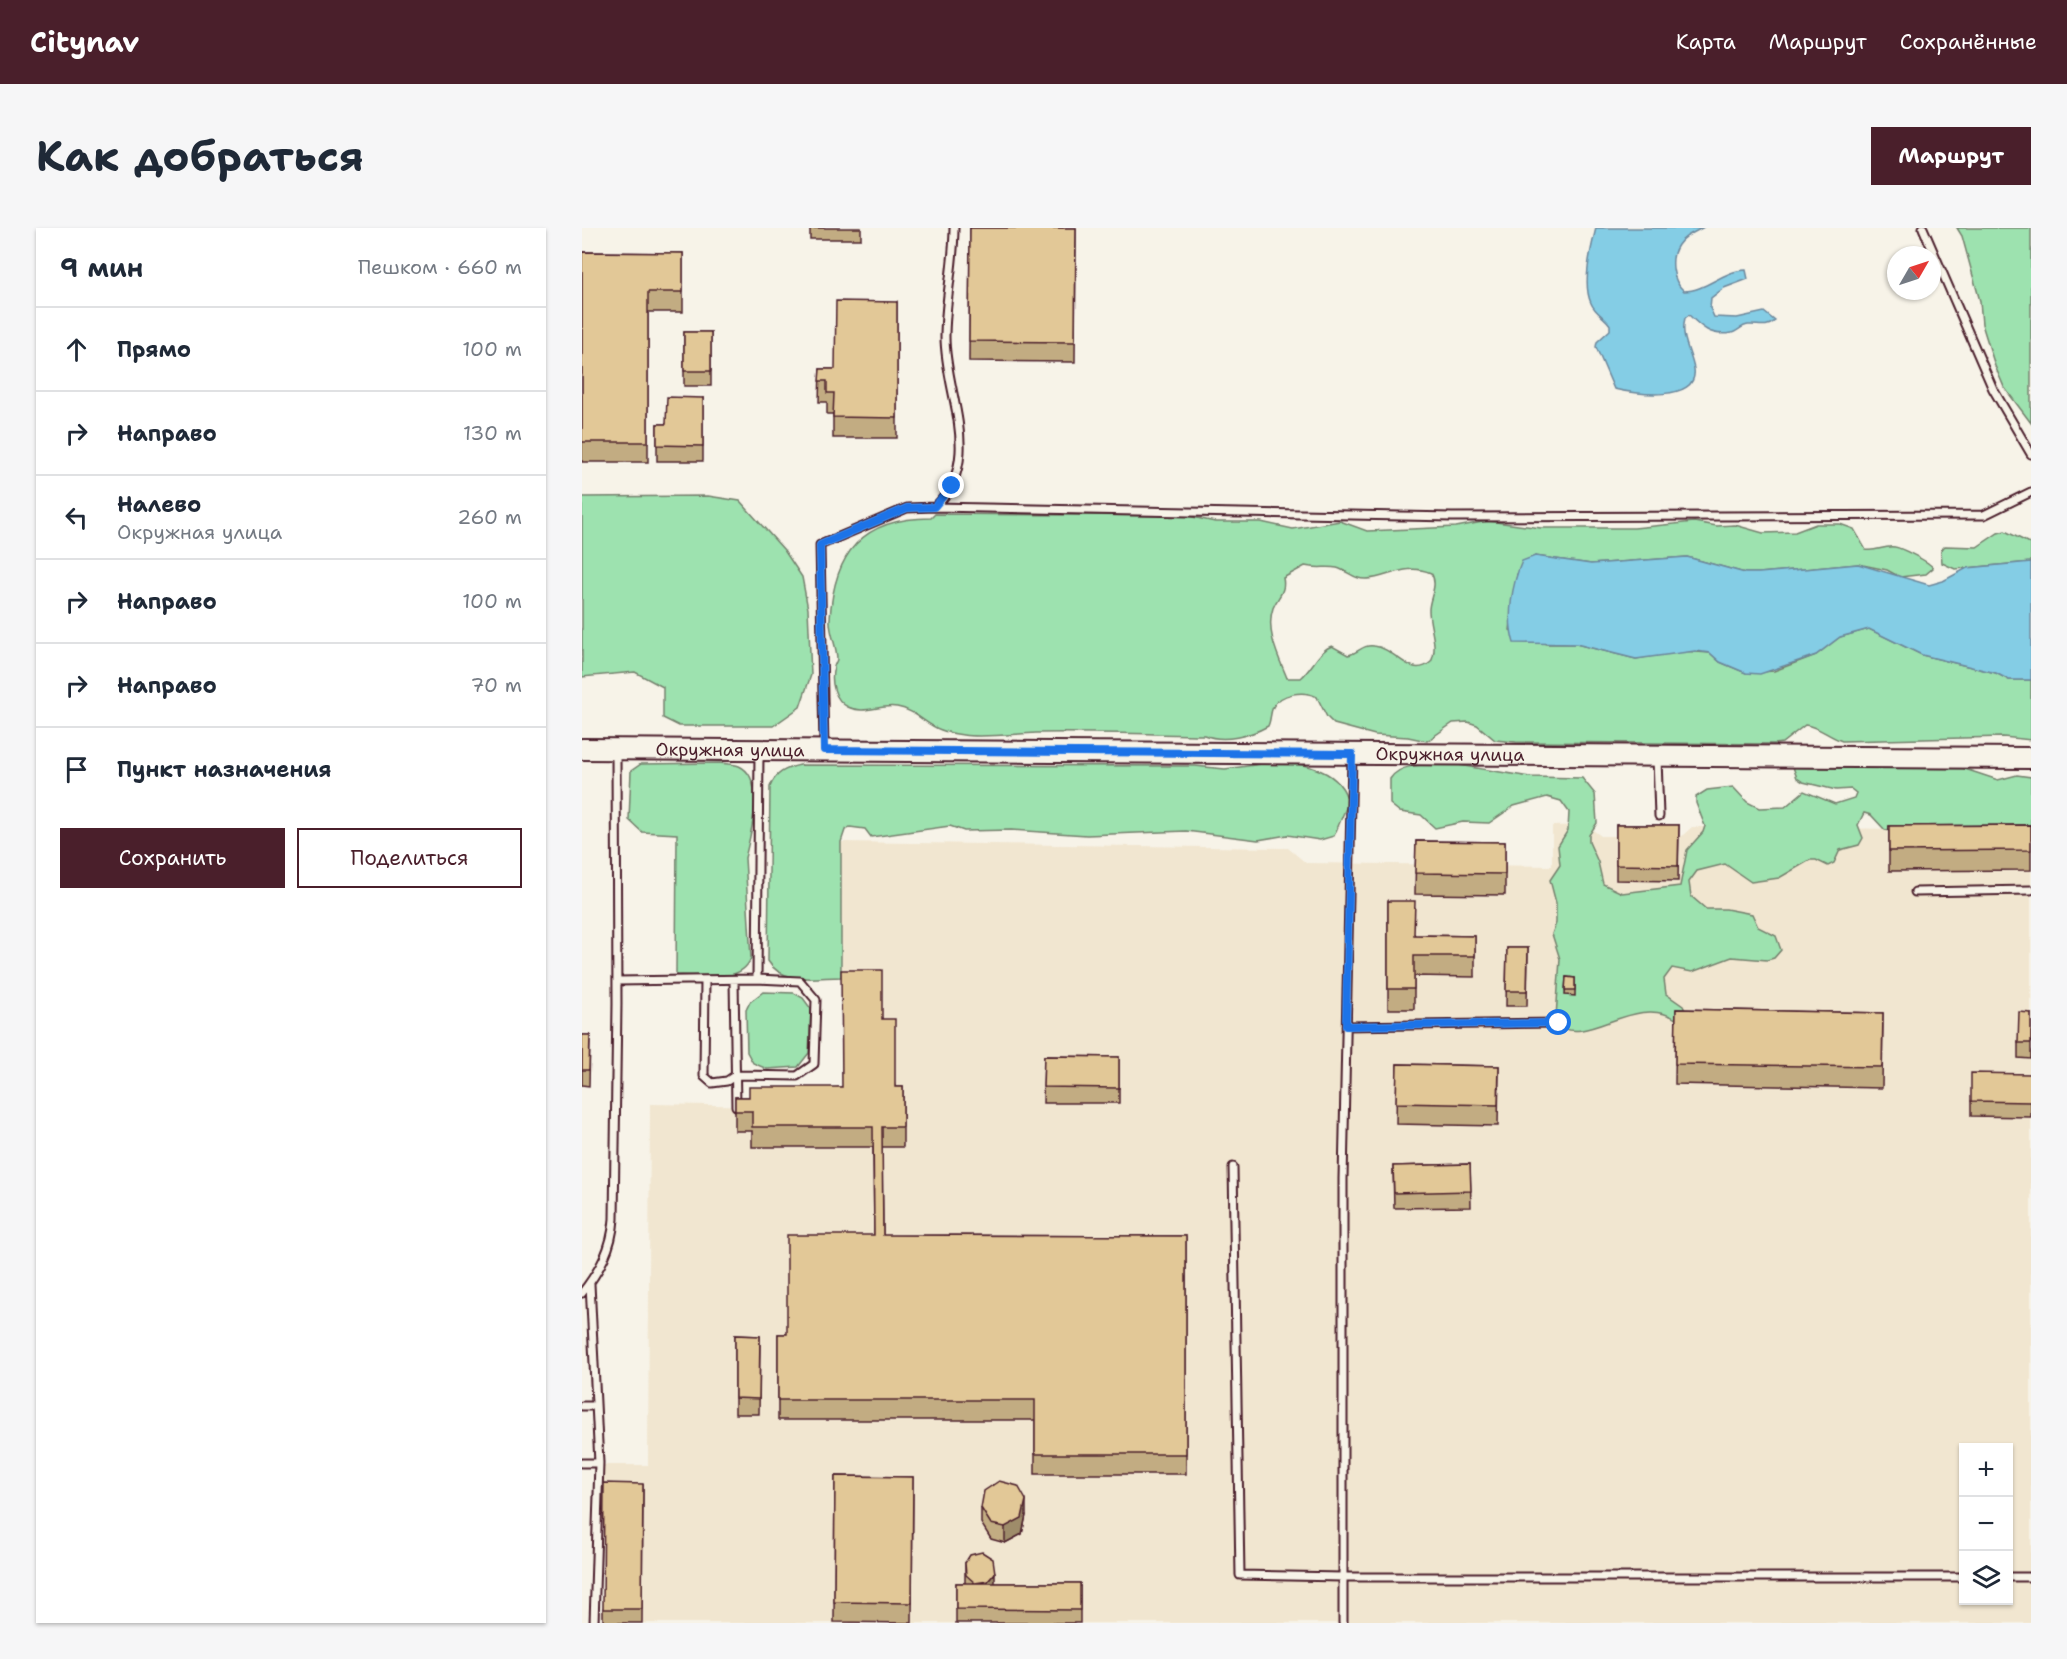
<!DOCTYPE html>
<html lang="ru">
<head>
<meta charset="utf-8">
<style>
	body { margin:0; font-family:"Shantell Sans",sans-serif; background:#f6f6f7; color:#1f2937 }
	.controls { position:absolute; right:18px; bottom:18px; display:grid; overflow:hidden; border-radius:0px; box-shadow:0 2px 4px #0004 }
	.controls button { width:54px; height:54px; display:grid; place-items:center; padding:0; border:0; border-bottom:2px solid #e0e1e3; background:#fff; color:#1f2937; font:30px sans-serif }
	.compass { position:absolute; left:1305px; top:18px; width:54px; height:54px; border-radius:50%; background:#fff; box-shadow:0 2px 4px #0004; rotate:51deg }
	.stop { position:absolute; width:18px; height:18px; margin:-14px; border:4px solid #1a73e8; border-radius:50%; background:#fff }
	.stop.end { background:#1a73e8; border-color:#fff; box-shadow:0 2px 6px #0008 }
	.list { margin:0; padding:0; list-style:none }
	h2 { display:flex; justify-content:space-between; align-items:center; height:78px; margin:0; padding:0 24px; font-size:26px }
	h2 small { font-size:20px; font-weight:400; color:#747a83 }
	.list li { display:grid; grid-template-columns:39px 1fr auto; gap:18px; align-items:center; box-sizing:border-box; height:84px; padding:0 24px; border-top:2px solid #e0e1e3 }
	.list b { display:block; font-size:22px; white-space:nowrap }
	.list p { margin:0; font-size:20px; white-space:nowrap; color:#747a83 }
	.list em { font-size:20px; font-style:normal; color:#747a83 }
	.actions { display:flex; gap:12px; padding:18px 24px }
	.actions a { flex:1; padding:14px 0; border:2px solid #4a1f2b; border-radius:0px; text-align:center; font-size:21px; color:#4a1f2b }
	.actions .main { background:#4a1f2b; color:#fff }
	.icon { flex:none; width:33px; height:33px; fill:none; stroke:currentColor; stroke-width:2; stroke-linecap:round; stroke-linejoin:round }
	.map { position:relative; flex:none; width:1449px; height:1395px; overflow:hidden; border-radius:0px }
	header { display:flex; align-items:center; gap:36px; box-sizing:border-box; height:84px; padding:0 30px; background:#4a1f2b; color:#fff }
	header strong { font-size:28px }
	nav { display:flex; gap:33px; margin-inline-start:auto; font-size:21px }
	.intro { display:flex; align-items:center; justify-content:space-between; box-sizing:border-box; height:144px; padding:0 36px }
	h1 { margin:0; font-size:42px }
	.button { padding:15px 27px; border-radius:0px; background:#4a1f2b; color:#fff; font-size:21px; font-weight:700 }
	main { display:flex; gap:36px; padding:0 36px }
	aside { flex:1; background:#fff; border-radius:0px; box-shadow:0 2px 4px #0004 }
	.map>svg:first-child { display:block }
</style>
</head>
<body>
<header>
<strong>Citynav</strong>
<nav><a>Карта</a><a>Маршрут</a><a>Сохранённые</a></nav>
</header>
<div class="intro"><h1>Как добраться</h1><a class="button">Маршрут</a></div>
<main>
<aside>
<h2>9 мин<small>Пешком · 660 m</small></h2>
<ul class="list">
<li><svg class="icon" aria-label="ahead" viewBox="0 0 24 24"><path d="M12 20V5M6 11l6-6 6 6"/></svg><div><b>Прямо</b></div><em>100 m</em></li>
<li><svg class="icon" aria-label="right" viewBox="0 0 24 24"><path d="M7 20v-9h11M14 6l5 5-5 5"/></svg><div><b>Направо</b></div><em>130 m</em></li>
<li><svg class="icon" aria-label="left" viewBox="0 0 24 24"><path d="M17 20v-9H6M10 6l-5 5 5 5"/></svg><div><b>Налево</b><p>Окружная улица</p></div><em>260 m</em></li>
<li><svg class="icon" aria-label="right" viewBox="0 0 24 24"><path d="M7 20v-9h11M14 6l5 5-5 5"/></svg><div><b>Направо</b></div><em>100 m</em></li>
<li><svg class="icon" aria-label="right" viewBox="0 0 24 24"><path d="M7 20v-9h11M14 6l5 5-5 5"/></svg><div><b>Направо</b></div><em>70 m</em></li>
<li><svg class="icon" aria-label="arrive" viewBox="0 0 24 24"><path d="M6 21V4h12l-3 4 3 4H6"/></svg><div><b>Пункт назначения</b></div></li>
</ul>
<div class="actions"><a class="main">Сохранить</a><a>Поделиться</a></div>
</aside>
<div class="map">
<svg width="1449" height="1395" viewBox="0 0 1449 1395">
	<rect width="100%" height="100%" fill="#f7f3e8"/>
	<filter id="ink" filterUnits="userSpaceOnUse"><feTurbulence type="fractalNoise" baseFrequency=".0167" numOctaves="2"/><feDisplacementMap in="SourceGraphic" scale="12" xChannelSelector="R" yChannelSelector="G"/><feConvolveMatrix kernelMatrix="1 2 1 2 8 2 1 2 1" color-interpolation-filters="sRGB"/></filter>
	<g filter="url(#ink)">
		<path fill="#f1e6d0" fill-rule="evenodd" d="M1004 597 1019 608H1100L1110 599 1449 602V1395H5L20 1394 21 1237H66L68 876 260 879 259 614 706 620 724 635 970 638V598ZM1382 1220H1426V1372H1382Z"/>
		<path fill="#9de2af" stroke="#74806d" stroke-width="1.5" fill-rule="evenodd" d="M1375 0H1449V195L1422 159 1413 138 1400 96 1398 73 1389 41 1380 8Z
			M126 268 158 273 202 322 220 349 226 381 229 447 218 479 191 498H97L81 490V459L53 444 0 449V269Z
			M353 286 606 288 633 294H679L711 301 758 293 785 303 874 299 906 293 959 300H1052L1112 294 1135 298 1153 297 1181 305 1213 304 1234 296H1258L1272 301 1284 322C1294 324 1303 317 1313 319 1319 320 1348 334 1351 340L1344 346 1318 349 1305 342 1276 336 1177 345H1163L1105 329 1009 336 953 328 935 346 928 402 964 416H994L1054 431 1099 423 1128 425 1138 434 1164 445 1192 443 1234 427 1258 409 1287 401 1340 427 1414 445 1427 452H1449V512L1421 509 1260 513C1247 509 1236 498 1223 497L1200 515 1193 516 934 514 913 512 895 497 886 494 871 495 845 513 826 509 793 507 752 496 745 489 735 469C722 462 698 465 691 479 688 485 689 492 686 498 668 508 642 515 622 507 566 506 509 504 454 505 432 506 401 510 381 507 374 506 366 505 359 502 343 496 333 482 315 479 299 476 282 487 266 479 252 472 248 453 252 439 252 437 255 433 255 431 255 418 247 404 248 391 252 325 280 290 349 290ZM723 338C735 341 745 338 755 340 766 343 773 352 785 351 806 350 824 334 849 345 857 357 847 370 847 382 847 399 857 418 849 434 828 452 814 420 792 418 781 416 776 425 766 427L750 418C737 422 730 441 719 450H705C697 430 683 403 691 380 696 368 704 364 701 350Z
			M1423 303 1449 316V334L1373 341 1360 335 1359 322 1363 318 1395 319 1416 305Z
			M695 534C722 535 760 542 766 575L752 608 738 612 705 607 676 612 604 603 505 607 429 602 382 603 368 598 289 609 283 601 268 599 263 602 259 614V749C235 749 200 757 186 733L188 559C193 545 204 540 218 537L613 538 643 541Z
			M138 535C144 536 151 536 157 538 185 550 168 609 163 630L169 730C159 757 118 747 94 747L95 606 60 604 47 592 49 543 59 536Z
			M876 537 948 549 1000 550 1013 566 1015 595 1007 607V614L1016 634 1021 656 1040 665 1098 658 1105 622 1121 604 1123 598 1114 575V569L1125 562 1151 559 1165 574 1177 580 1203 579 1222 563 1253 576 1272 570 1274 565 1269 561 1254 562 1221 554 1215 550 1211 539H1377L1416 552 1435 547 1449 549V603H1309L1303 602 1289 587 1282 585 1276 597 1281 610 1277 617 1258 622 1252 635 1246 638 1234 632H1228L1197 650 1169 654 1143 636 1115 643 1107 654 1109 668 1124 681H1144L1170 686 1176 699 1194 708 1199 722 1192 730 1185 732 1150 729 1110 744 1090 740 1082 751 1084 766 1101 778 1104 784 1094 791C1052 765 1003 821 975 796L974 789 978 731 970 706 974 695V675L968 652 978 637 976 618 986 602 987 584 979 573 965 569 932 578 907 595 881 594 853 600 839 587 818 584 808 576V551C820 531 856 539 876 537Z
			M181 764 212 765 221 770 229 781 227 825 216 839 185 841 171 835 165 824 164 782 168 774Z"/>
		<path fill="#84cde5" stroke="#6d879b" stroke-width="1.5" d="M1014 0H1120C1111 5 1102 8 1096 17 1087 30 1090 53 1102 63 1124 63 1142 42 1164 42L1166 51 1142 60 1129 70 1128 80 1132 89 1155 90 1182 84 1193 93C1184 101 1176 96 1166 97 1159 98 1155 104 1149 105 1129 109 1119 99 1107 87L1103 90C1098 109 1109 124 1112 141 1117 175 1052 166 1032 161L1014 119 1015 114 1028 102V97C1023 89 1013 85 1009 75 1000 56 1009 20 1014 0Z
			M953 328 1009 336 1105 329 1163 345H1177L1276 336 1347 357 1361 353 1385 340 1449 334V452H1427L1414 445 1340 427 1287 401 1258 409 1234 427 1178 446 1164 445 1138 434 1128 425 1113 423 1054 431 994 416 932 415C924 390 930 356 940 333Z"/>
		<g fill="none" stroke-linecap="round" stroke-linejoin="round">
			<g stroke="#4a1f2b" stroke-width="11">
				<path id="lane" d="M1341 0 1411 161 1449 226
					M353 279C403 231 363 167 363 109 363 72 372 37 372 0
					M242 520 238 317 325 280 353 279 870 289 1402 287 1449 264
					M1075 530 1077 588
					M1333 664 1449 662
					M175 751 177 525
					M152 752 154 878
					M35 753 175 751 218 753 234 772 232 836 215 848 154 847 145 853 130 855 122 848 123 752
					M764 798 977 795
					M651 939 658 1347 760 1349H1382
					M8 1056 17 1235 12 1395
					M0 1065C18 1042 30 1020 32 991L35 776 34 524
					M0 1178H14
					M0 1235H17
					M1426 1349H1449
					M761 1395V951L770 528"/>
			</g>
			<g stroke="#4a1f2b" stroke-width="24">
				<g id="secondary">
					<path id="s1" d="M0 521 1449 530"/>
				</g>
			</g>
			<use href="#lane" stroke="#f7f3e8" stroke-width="7"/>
			<use href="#secondary" stroke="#f7f3e8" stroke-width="20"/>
		</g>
		<path fill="#c2ac82" stroke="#4a1f2b" stroke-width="1.5" d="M228 0H279V11H228Z
			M388 0H494L493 134 387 133Z
			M0 24 101 25V84H66V234H0Z
			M315 74V210H251V186H245V174H237L238 141H253Z
			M102 104H129V158H102Z
			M121 170V233H75V196H84Z
			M1034 597H1097L1096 653 1034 652Z
			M1449 597V642L1307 643V598Z
			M834 613 923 614V667L833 666Z
			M806 673 833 707 893 708V749L832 748V781H806Z
			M925 720H946L945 778H924Z
			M984 749 993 750V768L983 767Z
			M1094 781 1301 785 1300 860 1093 856Z
			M1449 785V831L1436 830V815Z
			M300 791 313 859H321V919H300L301 1007 604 1008V1246H453V1192H196V1106H205L292 1007 291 919H170V903H153V869H167L260 859Z
			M0 807H8L7 858 0 857Z
			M462 828 537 829V875H461Z
			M815 836 917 838 916 898 814 896Z
			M1449 846V889L1389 888V873Z
			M888 936 889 979 812 980 811 938Z
			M153 1107 178 1108 177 1186H153Z
			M253 1248 331 1249 330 1395 252 1394Z
			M61 1256 60 1395H21V1381Z
			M399 1280 444 1287 440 1306 423 1315 409 1311 399 1295Z
			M383 1335 413 1355H498V1395H374V1355H383Z"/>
		<path fill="#9e8c6a" stroke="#4a1f2b" stroke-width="1.5" d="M444 1272V1287L440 1306 423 1315V1299Z
			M413 1345V1355L406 1364V1353Z"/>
		<path fill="#e2c897" stroke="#4a1f2b" stroke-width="1.5" d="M388 0H494L493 114 387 113Z
			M0 24 101 25V64H66V214H0Z
			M254 73 315 74V190L251 189 252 165H245V153H237L238 141H253Z
			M102 104H129V143H102Z
			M85 169 121 170V218L75 217V196H84Z
			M1034 597H1097L1096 638 1034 637Z
			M1449 597V622L1307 623V598Z
			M834 613 923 614V646L833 645Z
			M806 673H833L832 707 893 708V728H832V761H806Z
			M925 720H946L945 763H924Z
			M259 742H300V791H313V859H321V899H300L301 1007 604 1008V1226H453V1172H196V1106H205V1007H292L291 899H170V883H153V869H167V859H260Z
			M984 749 993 750V762H983Z
			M1094 781 1301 785 1300 839 1093 836Z
			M1437 784 1449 785V815H1436Z
			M0 807H8L7 842H0Z
			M462 828 537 829V860L461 859Z
			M815 836 917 838 916 877 814 875Z
			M1389 845 1449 846V874L1389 873Z
			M888 936 889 963 812 965 811 938Z
			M153 1107 178 1108 177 1171 153 1170Z
			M253 1248 331 1249 330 1375 252 1374Z
			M417 1253 436 1258 444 1272 440 1290 423 1299 409 1296 399 1280 402 1263Z
			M22 1255 61 1256 60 1381H21Z
			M400 1324 411 1331 413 1345 406 1353 393 1355 384 1347 383 1335 388 1327Z
			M374 1355H498V1382L374 1381Z"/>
	</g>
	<g fill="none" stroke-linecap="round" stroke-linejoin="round" filter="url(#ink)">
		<path stroke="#1a73e8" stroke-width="8" d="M370 258 352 279 325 280 238 317 242 522 770 526 764 798 977 795"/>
	</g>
	<g text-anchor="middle" stroke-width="4.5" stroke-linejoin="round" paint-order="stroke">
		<g font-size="18" fill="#4a1f2b" stroke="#f7f3e8">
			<text dy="6" stroke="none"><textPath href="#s1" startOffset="148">Окружная улица</textPath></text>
			<text dy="6" stroke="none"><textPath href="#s1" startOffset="868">Окружная улица</textPath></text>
		</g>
	</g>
</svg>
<div class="controls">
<button>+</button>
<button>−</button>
<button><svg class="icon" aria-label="layers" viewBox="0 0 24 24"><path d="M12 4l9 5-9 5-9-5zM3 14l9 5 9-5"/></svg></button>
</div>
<svg class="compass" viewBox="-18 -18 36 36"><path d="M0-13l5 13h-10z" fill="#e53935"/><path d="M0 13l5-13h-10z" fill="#747a83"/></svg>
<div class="stop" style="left:977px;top:795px"></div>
<div class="stop end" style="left:370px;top:258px"></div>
</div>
</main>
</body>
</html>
